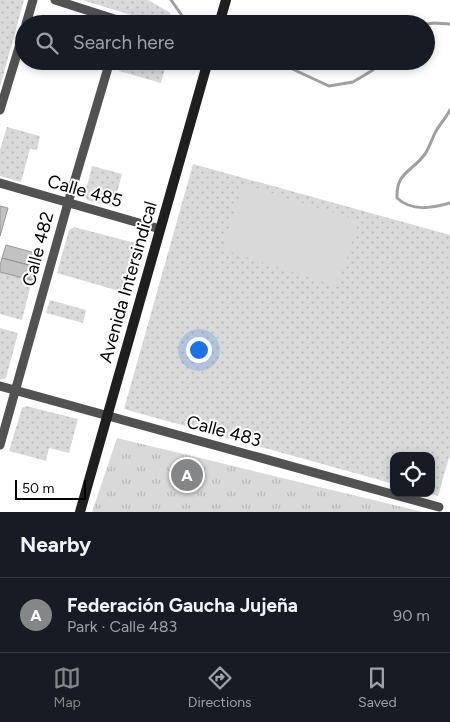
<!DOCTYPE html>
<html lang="en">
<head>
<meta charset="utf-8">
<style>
	body { margin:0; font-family:Figtree,sans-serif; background:#242831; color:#f1f3f6 }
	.controls { position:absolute; right:15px; bottom:15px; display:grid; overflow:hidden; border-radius:10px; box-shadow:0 2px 8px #0003 }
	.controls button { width:45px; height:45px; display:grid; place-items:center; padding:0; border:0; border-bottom:1px solid #363941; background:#171b24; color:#f1f3f6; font:25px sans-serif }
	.scale { position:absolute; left:15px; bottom:12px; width:71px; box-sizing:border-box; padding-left:5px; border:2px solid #000; border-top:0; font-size:14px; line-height:18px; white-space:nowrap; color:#000; -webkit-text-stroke:4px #fff; paint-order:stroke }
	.you { position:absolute; left:198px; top:349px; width:18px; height:18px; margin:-12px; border:4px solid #fff; border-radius:50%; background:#1a73e8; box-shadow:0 0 0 8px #1a73e833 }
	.badge { display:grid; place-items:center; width:32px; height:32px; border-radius:50%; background:#858687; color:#fff; font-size:16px; font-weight:700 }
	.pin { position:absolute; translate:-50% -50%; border:2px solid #fff; box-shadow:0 1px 5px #0006 }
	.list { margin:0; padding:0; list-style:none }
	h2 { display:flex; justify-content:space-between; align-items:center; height:65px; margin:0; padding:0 20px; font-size:21px }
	h2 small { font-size:16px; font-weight:400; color:#9ea1a6 }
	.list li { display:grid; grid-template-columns:32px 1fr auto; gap:15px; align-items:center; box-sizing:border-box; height:75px; padding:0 20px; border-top:1px solid #363941 }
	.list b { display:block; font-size:19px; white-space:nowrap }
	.list p { margin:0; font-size:16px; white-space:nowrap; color:#9ea1a6 }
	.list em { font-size:16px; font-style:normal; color:#9ea1a6 }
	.icon { flex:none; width:28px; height:28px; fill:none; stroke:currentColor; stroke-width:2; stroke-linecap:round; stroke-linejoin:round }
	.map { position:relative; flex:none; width:450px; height:512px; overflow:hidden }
	.search { position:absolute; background:#171b24; box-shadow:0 2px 8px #0003; left:15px; right:15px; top:15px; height:55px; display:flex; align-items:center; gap:12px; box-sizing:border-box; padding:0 18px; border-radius:28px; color:#9ea1a6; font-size:19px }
	.sheet { height:140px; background:#171b24 }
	nav { display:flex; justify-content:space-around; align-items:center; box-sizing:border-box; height:70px; border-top:1px solid #363941; background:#171b24; font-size:14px; color:#9ea1a6 }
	nav a { display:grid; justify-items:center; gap:2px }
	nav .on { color:#858687 }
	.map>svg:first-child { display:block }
</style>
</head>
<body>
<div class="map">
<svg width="450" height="512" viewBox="0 0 450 512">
	<defs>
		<pattern id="grass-dots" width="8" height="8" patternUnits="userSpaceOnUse" patternTransform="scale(1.25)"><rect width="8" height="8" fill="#d9d9d9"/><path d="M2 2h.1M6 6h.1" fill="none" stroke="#b8b8b8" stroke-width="1.8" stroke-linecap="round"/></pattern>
		<pattern id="park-tufts" width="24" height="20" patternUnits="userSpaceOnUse" patternTransform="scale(1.25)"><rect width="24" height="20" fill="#d9d9d9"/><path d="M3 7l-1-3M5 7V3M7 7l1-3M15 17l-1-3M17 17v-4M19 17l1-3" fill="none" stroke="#b8b8b8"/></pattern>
	</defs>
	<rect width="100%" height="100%" fill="#fff"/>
	<path fill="url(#grass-dots)" d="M0 0H24L0 87Z
		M82 0H148L169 12 178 24H161Z
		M121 61H167L161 83 119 71Z
		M7 127 40 136 37 150 30 149 21 182 0 176V150Z
		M193 164 450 235V454L438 496 427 493H431V456H394V484L124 409Z
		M92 166 122 174 113 207 87 200 85 194Z
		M74 227 135 243 138 249 126 293 57 273 69 230Z
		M0 272 32 280 22 320 0 314Z
		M50 300 86 310 83 323 46 313Z
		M0 328 18 333 6 378 1 380 0 379Z
		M26 406 78 419 69 453 49 448 46 461 9 451 22 408Z"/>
	<path fill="url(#park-tufts)" d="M117 438 423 512H92Z"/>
	<path fill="#d9d9d9" d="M244 184 359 221 337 287 222 249Z"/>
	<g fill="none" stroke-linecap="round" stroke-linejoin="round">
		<path stroke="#a0a0a0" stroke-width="3" d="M171 0 183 17 196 24
			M426 24 434 23 450 24
			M275 61 329 86 353 82 373 70 378 61
			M450 110C446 118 439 125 435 133 432 139 429 148 425 154 412 172 396 172 397 198 412 212 432 208 450 203"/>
	</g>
	<path fill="#c2c2c2" stroke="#969696" d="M0 206 8 208 0 236Z
		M6 245 39 254 36 267 2 258Z
		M2 258 36 267 32 280 0 272V265Z"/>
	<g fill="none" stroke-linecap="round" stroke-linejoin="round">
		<path stroke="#525252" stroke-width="9" d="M55 0 130 24
			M26 24 33 0
			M0 110 24 31
			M0 183 160 229
			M0 386 439 507
			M0 445 68 203 110 61"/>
		<path stroke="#1f1f1f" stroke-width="10" d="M219 24 226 0
			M80 512 208 61"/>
	</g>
	<g text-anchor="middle" stroke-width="4" stroke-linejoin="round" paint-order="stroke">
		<g font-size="18" fill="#000" stroke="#fff">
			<text transform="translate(85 191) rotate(16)" y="6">Calle 485</text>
			<text transform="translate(38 249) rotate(-75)" y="6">Calle 482</text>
			<text transform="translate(128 282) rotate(-74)" y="6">Avenida Intersindical</text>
			<text transform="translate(224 431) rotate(15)" y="6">Calle 483</text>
		</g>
	</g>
</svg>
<div class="controls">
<button><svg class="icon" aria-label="locate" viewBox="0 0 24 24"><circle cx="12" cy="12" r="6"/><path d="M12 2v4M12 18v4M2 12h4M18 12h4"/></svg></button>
</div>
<div class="scale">50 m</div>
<div class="you"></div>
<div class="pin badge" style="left:187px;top:475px">A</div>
<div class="search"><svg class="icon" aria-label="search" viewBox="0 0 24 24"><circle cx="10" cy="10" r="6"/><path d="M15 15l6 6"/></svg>Search here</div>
</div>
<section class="sheet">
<h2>Nearby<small></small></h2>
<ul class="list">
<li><span class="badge">A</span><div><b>Federación Gaucha Jujeña</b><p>Park · Calle 483</p></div><em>90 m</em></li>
</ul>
</section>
<nav>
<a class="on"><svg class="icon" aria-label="map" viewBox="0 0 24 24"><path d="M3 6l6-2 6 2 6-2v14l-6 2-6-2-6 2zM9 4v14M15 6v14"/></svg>Map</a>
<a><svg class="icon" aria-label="directions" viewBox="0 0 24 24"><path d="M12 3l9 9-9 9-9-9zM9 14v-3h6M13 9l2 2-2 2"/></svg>Directions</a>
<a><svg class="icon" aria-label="saved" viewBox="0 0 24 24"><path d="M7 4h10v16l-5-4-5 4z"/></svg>Saved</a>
</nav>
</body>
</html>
